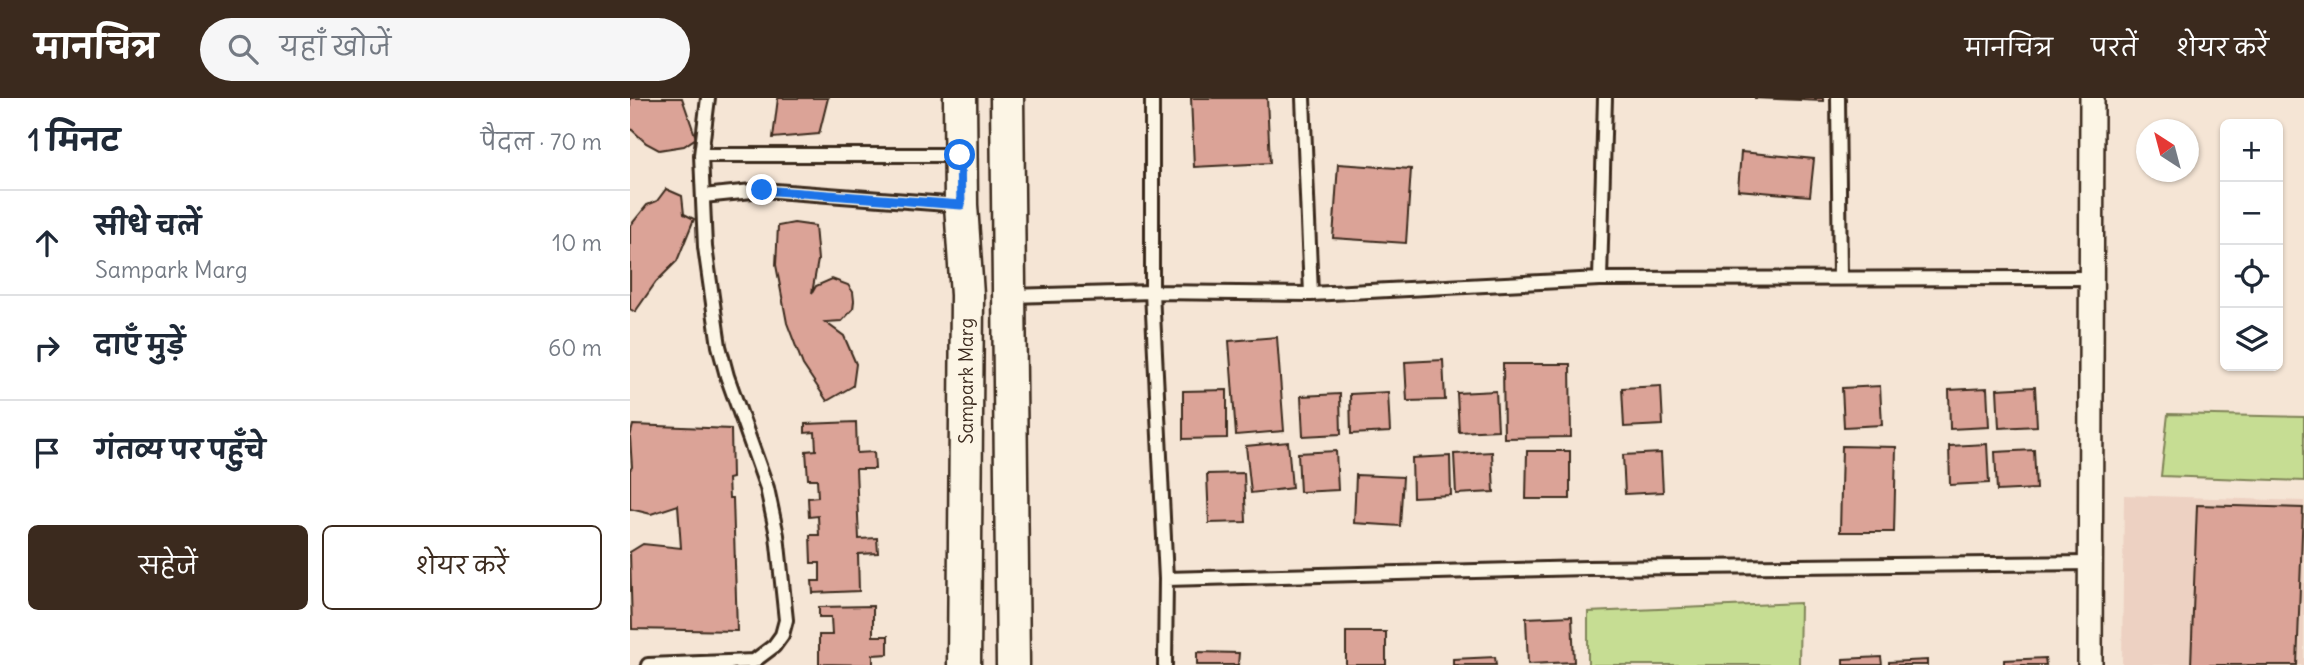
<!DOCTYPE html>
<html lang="hi">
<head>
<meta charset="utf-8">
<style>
	body { margin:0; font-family:Delius,"Playpen Sans Deva",sans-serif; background:#f6f6f7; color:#1f2937 }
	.controls { position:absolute; right:21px; top:21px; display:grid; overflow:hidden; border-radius:10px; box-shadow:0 2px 5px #0004 }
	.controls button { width:63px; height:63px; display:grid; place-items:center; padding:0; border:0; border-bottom:2px solid #e0e1e3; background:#fff; color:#1f2937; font:35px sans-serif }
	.compass { position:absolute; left:1506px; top:21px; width:63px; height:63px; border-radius:50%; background:#fff; box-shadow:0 2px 5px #0004; rotate:324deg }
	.stop { position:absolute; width:21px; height:21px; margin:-16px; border:5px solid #1a73e8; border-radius:50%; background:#fff }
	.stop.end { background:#1a73e8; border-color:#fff; box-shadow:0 2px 7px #0008 }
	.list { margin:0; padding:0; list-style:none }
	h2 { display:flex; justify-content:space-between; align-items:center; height:91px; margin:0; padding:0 28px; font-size:30px }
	h2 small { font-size:23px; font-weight:400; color:#747a83 }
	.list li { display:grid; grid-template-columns:46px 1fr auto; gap:21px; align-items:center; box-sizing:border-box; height:105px; padding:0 28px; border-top:2px solid #e0e1e3 }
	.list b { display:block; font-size:26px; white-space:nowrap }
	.list p { margin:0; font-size:23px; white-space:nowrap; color:#747a83 }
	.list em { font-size:23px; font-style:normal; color:#747a83 }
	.actions { display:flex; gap:14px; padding:21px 28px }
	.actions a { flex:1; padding:16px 0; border:2px solid #3b2a1e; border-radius:10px; text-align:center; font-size:24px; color:#3b2a1e }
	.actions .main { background:#3b2a1e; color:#fff }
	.icon { flex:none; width:38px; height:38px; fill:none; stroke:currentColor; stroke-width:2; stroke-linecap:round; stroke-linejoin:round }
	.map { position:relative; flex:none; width:1674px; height:567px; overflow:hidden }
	header { display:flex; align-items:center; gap:42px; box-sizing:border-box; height:98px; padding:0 35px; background:#3b2a1e; color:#fff }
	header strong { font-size:33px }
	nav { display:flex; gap:38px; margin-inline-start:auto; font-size:24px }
	.search { width:490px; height:63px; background:#f6f6f7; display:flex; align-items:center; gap:18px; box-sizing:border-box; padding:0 24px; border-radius:38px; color:#747a83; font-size:26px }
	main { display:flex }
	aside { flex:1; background:#fff }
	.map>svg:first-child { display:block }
</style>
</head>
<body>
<header>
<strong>मानचित्र</strong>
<div class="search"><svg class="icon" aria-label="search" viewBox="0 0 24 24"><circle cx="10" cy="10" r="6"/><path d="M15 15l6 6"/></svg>यहाँ खोजें</div>
<nav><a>मानचित्र</a><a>परतें</a><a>शेयर करें</a></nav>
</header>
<main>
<aside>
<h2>1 मिनट<small>पैदल · 70 m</small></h2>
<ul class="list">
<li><svg class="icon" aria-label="ahead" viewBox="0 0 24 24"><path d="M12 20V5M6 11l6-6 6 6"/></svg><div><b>सीधे चलें</b><p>Sampark Marg</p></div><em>10 m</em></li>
<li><svg class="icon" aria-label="right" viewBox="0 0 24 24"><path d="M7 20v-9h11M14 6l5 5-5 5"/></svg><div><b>दाएँ मुड़ें</b></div><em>60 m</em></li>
<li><svg class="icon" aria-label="arrive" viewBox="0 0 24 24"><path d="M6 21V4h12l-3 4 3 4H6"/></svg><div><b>गंतव्य पर पहुँचे</b></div></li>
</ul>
<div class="actions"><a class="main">सहेजें</a><a>शेयर करें</a></div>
</aside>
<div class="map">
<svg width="1674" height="567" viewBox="0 0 1674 567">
	<rect width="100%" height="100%" fill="#f5e5d5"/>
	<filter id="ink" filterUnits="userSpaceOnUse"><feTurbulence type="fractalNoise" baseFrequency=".0143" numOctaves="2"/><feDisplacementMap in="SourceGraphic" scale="14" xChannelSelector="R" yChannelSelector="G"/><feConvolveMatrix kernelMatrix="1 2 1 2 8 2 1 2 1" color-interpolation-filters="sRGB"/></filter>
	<g filter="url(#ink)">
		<path fill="#edd1c2" d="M1494 397 1674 403V567H1492Z"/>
		<path fill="#c6dd93" stroke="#808458" stroke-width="2" d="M1538 316 1674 319V383L1531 378Z
			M1170 505 1169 567H958V514Z"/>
		<path fill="#dba397" stroke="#3b2a1e" stroke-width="2" d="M0 0H52L66 40 54 48 29 52 16 45 0 30Z
			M148 0H198L189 36 143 40Z
			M561 0H637L640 65 564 69Z
			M1124 0H1193V3Z
			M1111 54 1184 61 1180 98 1108 92Z
			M708 66 781 71 776 145 703 140Z
			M36 91 52 98 54 116 64 121 47 163 26 184 5 214 0 211V128L17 107 27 103Z
			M164 125 185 128 188 162 182 195 186 188 202 181 218 187 223 194 224 203 223 211 212 223 195 224 214 238 226 266 223 288 197 303 173 267 157 225 146 167 148 128Z
			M647 239 654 333 606 337 599 243Z
			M813 262 815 302 777 303 775 264Z
			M873 266H940L941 339 874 340Z
			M1031 288 1033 327 994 329 992 290Z
			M1250 288 1252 327 1214 329 1212 290Z
			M1405 289 1407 328 1369 330 1367 291Z
			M1357 290 1359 329 1320 331 1319 292Z
			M597 292V340L553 341V293Z
			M866 293 868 332 829 334 827 295Z
			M758 294 760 334 721 336 720 296Z
			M710 296 711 336 673 338 671 298Z
			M226 324 227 355 244 354 245 371H226L229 441 247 440 248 455 228 456 229 493 183 495 182 483H190V465H181L180 437H189L188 418 179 419 178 400 188 399 187 381H178L176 353 186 352 185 334 175 335V326Z
			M3 327 101 331 102 380 98 381 99 400H103L107 533 2 531 0 454 13 446 51 450 48 407 21 416 0 411V372L2 369 0 339Z
			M658 344 662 390 621 395 616 348Z
			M1357 346 1359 385 1320 387 1319 348Z
			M1212 348 1266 349 1264 434H1210Z
			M1404 352 1406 391 1367 393 1365 354Z
			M706 353 708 392 670 394 668 355Z
			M897 353H940V401H896Z
			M862 354 864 394 826 396 824 356Z
			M1031 355 1033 394 995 396 993 357Z
			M820 358 821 397 783 399 782 360Z
			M614 375 616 424 579 425 577 376Z
			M726 377 773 379 770 428 724 425Z
			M1567 407 1673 410 1667 567H1561Z
			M243 508V538H258V556L243 557V567L189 566V537H202L201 519H189V509Z
			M942 518 944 564 898 566 896 520Z
			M716 534H756V567H716Z
			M567 554 609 555 608 567H567Z
			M865 559 866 567H823V561Z
			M1251 559 1252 567H1213V561Z
			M1415 560 1416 567H1374V562Z
			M1297 562V567H1259V564Z"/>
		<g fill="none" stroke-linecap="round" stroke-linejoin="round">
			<g stroke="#3b2a1e" stroke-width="18">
				<path id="lane" d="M522 0V194L536 481 535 567
					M673 0 681 196
					M1208 0 1210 180
					M71 57H329
					M73 98 132 92 330 107
					M970 181 975 0
					M380 198 522 194 681 196 970 181 1460 180
					M536 481 957 470 1461 465
					M18 567 124 563 144 548 152 537 156 522 147 437 137 390 97 278 89 248 75 149 71 57 78 0"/>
			</g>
			<g stroke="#3b2a1e" stroke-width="28">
				<path id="street" d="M1460 567 1462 0"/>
			</g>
			<g stroke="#3b2a1e" stroke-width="37">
				<path id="secondary" d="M330 0 331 107 337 197 334 567
					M377 0 383 567"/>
			</g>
			<use href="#lane" stroke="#fcf5e5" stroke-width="12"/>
			<use href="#street" stroke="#fcf5e5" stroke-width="23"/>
			<use href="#secondary" stroke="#fcf5e5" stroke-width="32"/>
		</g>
	</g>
	<g fill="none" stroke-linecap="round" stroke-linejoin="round" filter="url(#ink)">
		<path stroke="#1a73e8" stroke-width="9" d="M132 92 331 107 330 57"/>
	</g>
	<g text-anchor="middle" stroke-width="5" stroke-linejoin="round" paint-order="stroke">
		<g font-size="19" fill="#3b2a1e" stroke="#fcf5e5">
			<text transform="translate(336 283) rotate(-90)" y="7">Sampark Marg</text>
		</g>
	</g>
</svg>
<div class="controls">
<button>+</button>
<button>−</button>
<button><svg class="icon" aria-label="locate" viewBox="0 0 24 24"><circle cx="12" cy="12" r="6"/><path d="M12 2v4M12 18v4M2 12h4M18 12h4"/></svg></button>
<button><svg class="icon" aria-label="layers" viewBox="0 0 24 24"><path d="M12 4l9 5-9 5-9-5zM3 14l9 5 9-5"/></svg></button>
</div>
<svg class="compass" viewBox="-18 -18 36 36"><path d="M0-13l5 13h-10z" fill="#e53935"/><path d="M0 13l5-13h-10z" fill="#747a83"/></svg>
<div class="stop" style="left:330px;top:57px"></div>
<div class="stop end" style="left:132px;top:92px"></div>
</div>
</main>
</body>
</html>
